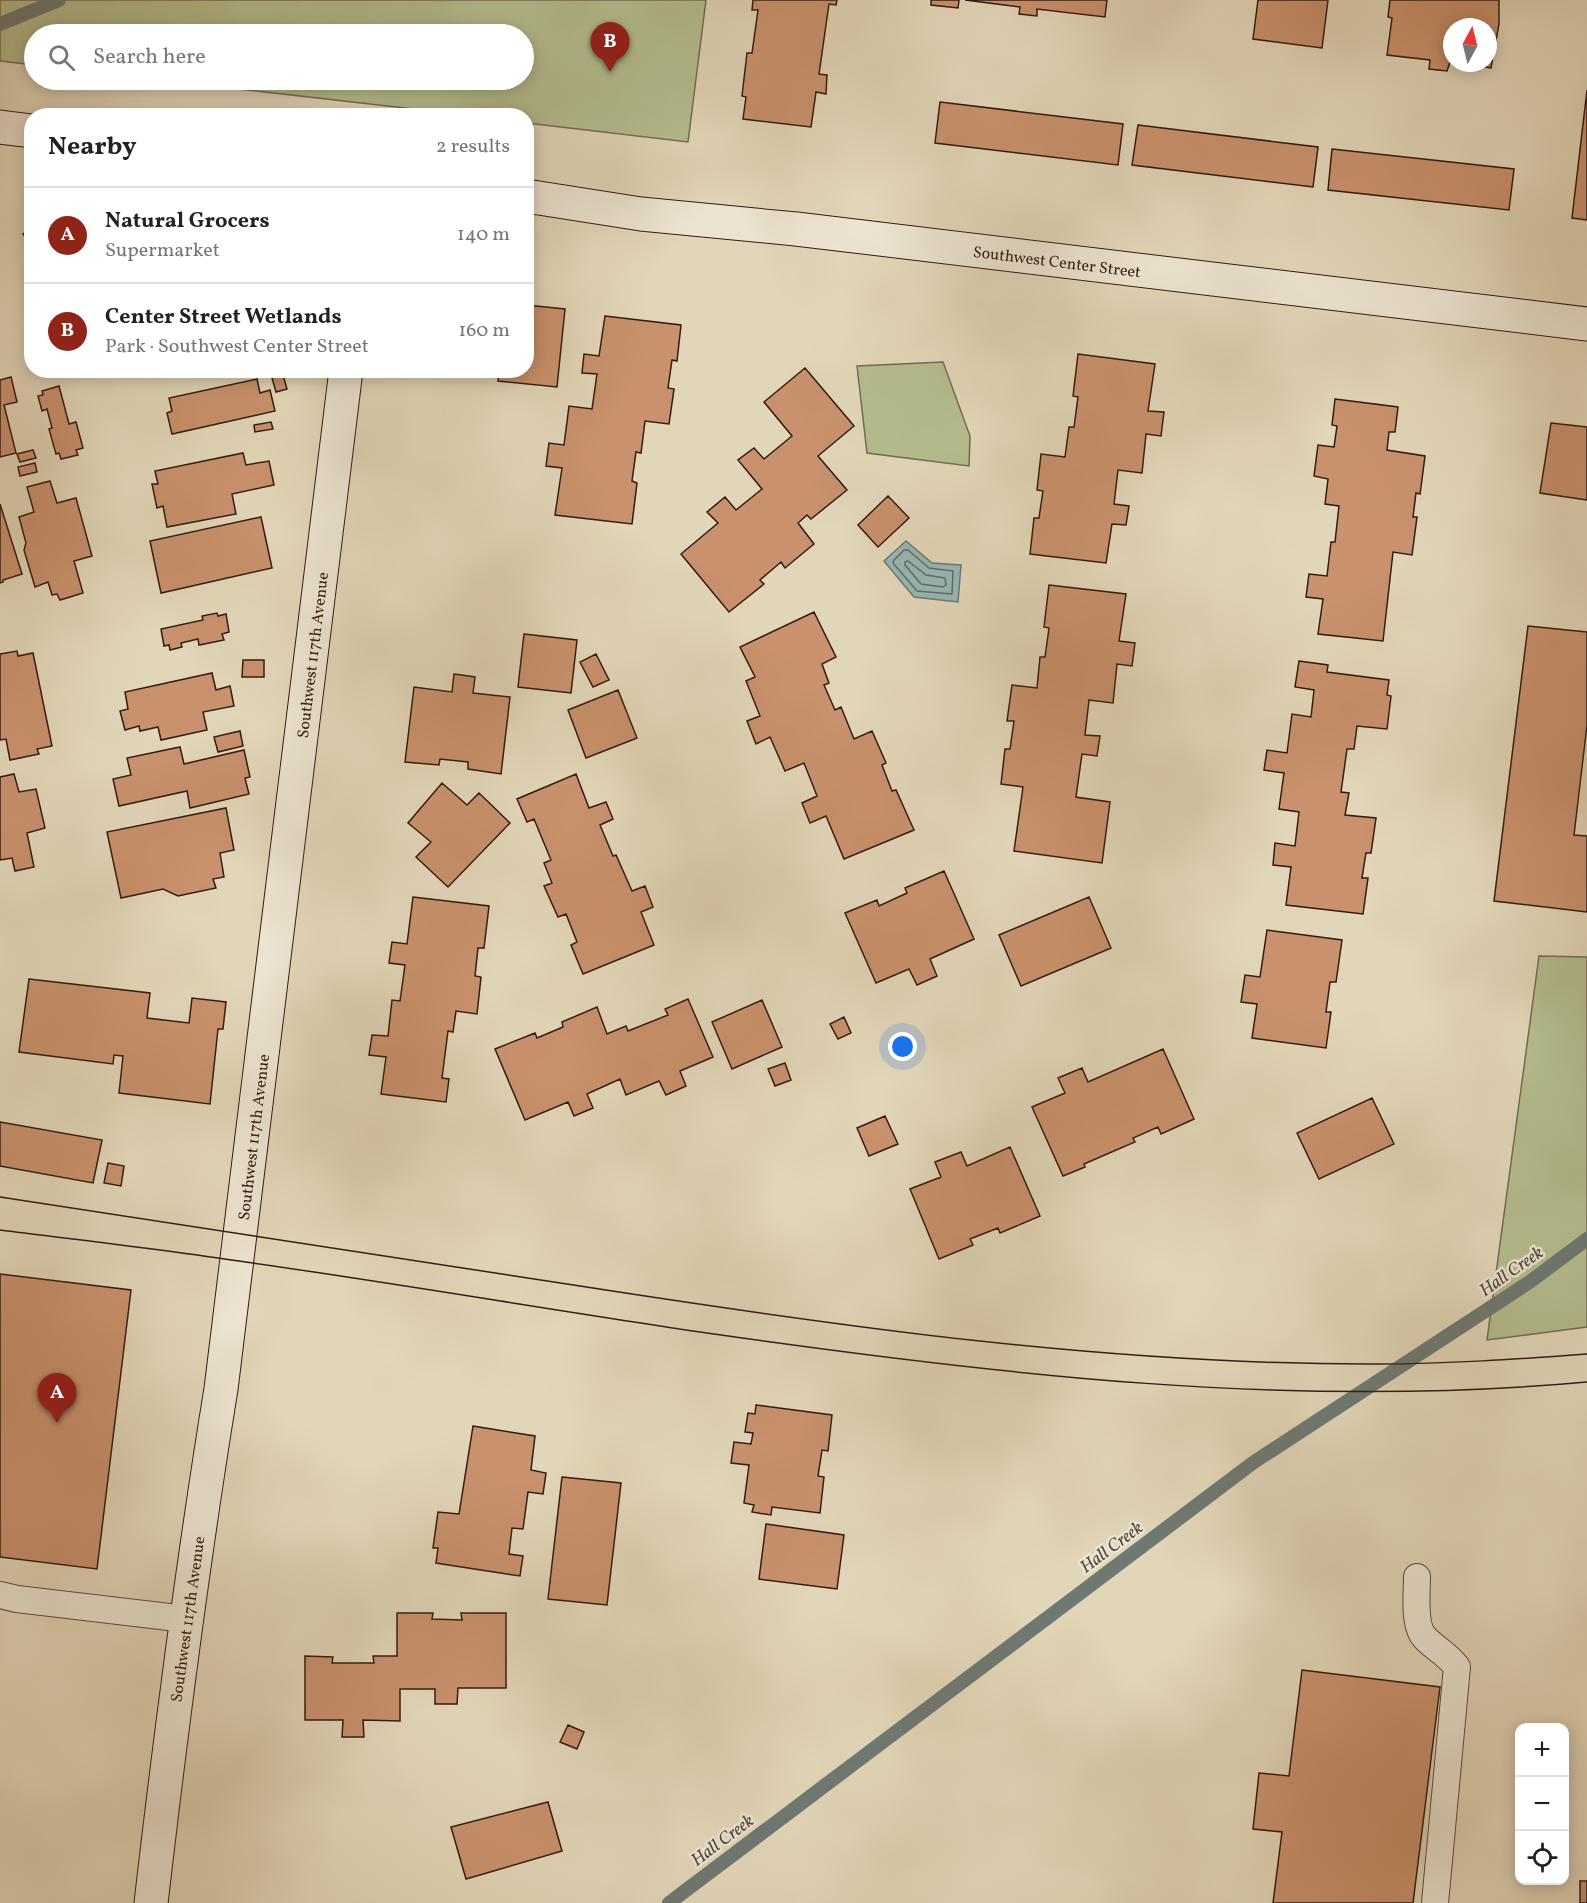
<!DOCTYPE html>
<html lang="en">
<head>
<meta charset="utf-8">
<style>
	body { margin:0; font-family:Vollkorn,serif; background:#f2f2f2; color:#222 }
	.controls { position:absolute; right:18px; bottom:18px; display:grid; overflow:hidden; border-radius:12px; box-shadow:0 3px 15px #0003 }
	.controls button { width:54px; height:54px; display:grid; place-items:center; padding:0; border:0; border-bottom:2px solid #e0e0e0; background:#fff; color:#222; font:30px sans-serif }
	.compass { position:absolute; left:1443px; top:18px; width:54px; height:54px; border-radius:50%; background:#fff; box-shadow:0 3px 15px #0003; rotate:7deg }
	.you { position:absolute; left:903px; top:1047px; width:21px; height:21px; margin:-15px; border:4px solid #fff; border-radius:50%; background:#1a73e8; box-shadow:0 0 0 9px #1a73e833 }
	.badge { display:grid; place-items:center; width:39px; height:39px; border-radius:50%; background:#8f2418; color:#fff; font-size:20px; font-weight:700 }
	.pin { position:absolute; translate:-50% -50px; filter:drop-shadow(0 2px 3px #0008) }
	.pin::after { content:''; position:absolute; top:32px; width:21px; height:18px; background:inherit; clip-path:polygon(0 0,100% 0,50% 100%) }
	.list { margin:0; padding:0; list-style:none }
	h2 { display:flex; justify-content:space-between; align-items:center; height:78px; margin:0; padding:0 24px; font-size:26px }
	h2 small { font-size:20px; font-weight:400; color:#767676 }
	.list li { display:grid; grid-template-columns:39px 1fr auto; gap:18px; align-items:center; box-sizing:border-box; height:96px; padding:0 24px; border-top:2px solid #e0e0e0 }
	.list b { display:block; font-size:22px; white-space:nowrap }
	.list p { margin:0; font-size:20px; white-space:nowrap; color:#767676 }
	.list em { font-size:20px; font-style:normal; color:#767676 }
	.icon { flex:none; width:33px; height:33px; fill:none; stroke:currentColor; stroke-width:2; stroke-linecap:round; stroke-linejoin:round }
	.map { position:relative; flex:none; width:1587px; height:1903px; overflow:hidden }
	.search { position:absolute; background:#fff; box-shadow:0 3px 15px #0003; left:24px; top:24px; width:510px; height:66px; display:flex; align-items:center; gap:15px; box-sizing:border-box; padding:0 21px; border-radius:33px; color:#767676; font-size:22px }
	.panel { position:absolute; background:#fff; box-shadow:0 3px 15px #0003; left:24px; top:108px; width:510px; height:270px; border-radius:24px }
	.map>svg:first-child { display:block }
</style>
</head>
<body>
<div class="map">
<svg width="1587" height="1903" viewBox="0 0 1587 1903">
	<rect width="100%" height="100%" fill="#e2d6b8"/>
	<filter id="stains"><feTurbulence type="fractalNoise" baseFrequency=".00333" numOctaves="4"/><feColorMatrix values="0 0 0 0 .2 0 0 0 0 .09 0 0 0 0 .02 0 0 0 .5 -.17"/></filter>
	<radialGradient id="worn" r=".72"><stop offset=".6" stop-color="#630" stop-opacity="0"/><stop offset="1" stop-color="#630" stop-opacity=".3"/></radialGradient>
	<path fill="#b4bd8e" stroke="#746c50" stroke-width="1.5" d="M0 0H706L688 142 527 123 526 116 466 115 160 80H524V34H34V65L0 61Z
		M943 362 970 436 969 466 867 453 857 366Z
		M1539 956 1587 957V1327L1487 1340Z"/>
	<path fill="#96b8b6" stroke="#6e7974" stroke-width="1.5" d="M906 541 932 563 961 565 958 602 914 597 884 561Z"/>
	<g fill="none" stroke-linecap="round" stroke-linejoin="round">
		<path stroke="#646a64" stroke-width="1.5" d="M904 550H908L929 568 953 571 952 594 917 591 893 563 894 560Z
			M908 561 926 575 945 578 946 585 943 587 921 584 905 565V562Z"/>
		<path stroke="#6e7974" stroke-width="14" d="M0 24 59 0
			M669 1903 1254 1462 1531 1281 1587 1239"/>
	</g>
	<path fill="#c9916d" stroke="#331b11" stroke-width="1.5" d="M753 0H837L836 5 829 4 819 74 827 75 826 94 816 92 811 127 743 119 746 97 742 96 747 53H752L758 10H752Z
		M931 0H959L958 8 931 5Z
		M965 0H1107L1105 17 1037 9V16L1019 14 1020 7Z
		M1258 0H1328L1322 48 1253 39Z
		M1390 0H1499V24L1491 68 1459 63H1488V27H1452V62H1450L1447 71 1429 69 1430 60 1387 55 1392 18 1388 17Z
		M1587 90V220L1572 218Z
		M940 102 1123 124 1118 165 935 143Z
		M1138 125 1318 147 1313 187 1132 165Z
		M1332 149 1514 169 1509 210 1328 190Z
		M32 228V245H31L23 234Z
		M526 305 565 309 557 387 498 381 499 370H526Z
		M605 316 681 325 677 361 672 360 668 388 674 389 669 424 645 421 641 453 636 452 632 481 637 483 632 524 555 515 562 468 546 466 549 443 564 445 569 406 592 409 597 374 582 373 584 354 599 356Z
		M1078 354 1155 364 1148 411 1164 412 1161 436 1146 434 1142 473 1118 470 1114 504 1129 506 1126 525 1112 524 1106 563 1030 554 1034 518H1039L1043 491 1037 490 1041 454 1065 457 1069 427H1074L1078 397 1073 396Z
		M805 368 854 426 818 456 847 490 811 519 807 515 798 523 814 544 785 568 781 562 760 580 764 584 729 612 681 554 718 523 707 512 725 497 736 510 762 489 738 460 754 448 764 459 792 436 764 402Z
		M283 375 287 389 276 392 272 378Z
		M11 377 17 402 4 405 16 453 0 457V380Z
		M257 379 260 393 270 390 275 411 172 434 167 413 172 411 169 398Z
		M59 386 69 424 76 422 83 448 76 450 78 455 61 459 59 453 56 454 49 429 52 428 47 409 42 411 38 396 43 395 42 391Z
		M1335 399 1398 407 1395 432H1389L1387 450 1425 456 1421 487 1420 494 1416 493 1413 517H1417L1412 555 1393 552 1383 641 1318 634 1323 599 1306 597 1309 574 1327 576 1331 542H1335L1339 506 1325 504 1328 479 1314 476 1318 445 1334 447 1337 426 1332 425Z
		M271 422 273 429 255 432 254 425Z
		M1551 423 1587 427V500L1540 493Z
		M33 450 36 458 20 462 17 454Z
		M243 453 246 465 269 461 274 485 232 494 236 514 167 527 163 506 157 508 152 484H158L155 471Z
		M35 463 37 472 20 476 18 467Z
		M50 481 57 503 76 498 92 556 74 561 83 593 60 600 57 594 52 595 48 582 35 587 24 550 26 543 19 517 34 512 27 487Z
		M888 496 909 518 878 547 858 525Z
		M0 504 22 574 3 580V582L0 583Z
		M261 517 272 568 161 593 150 541Z
		M1049 585 1126 594 1119 641 1135 643 1132 666 1117 664 1113 703 1089 700 1085 735 1100 736 1097 756 1082 754 1076 797 1110 802 1102 863 1014 851 1023 787 1001 784 1005 749H1010L1014 721H1007L1012 685 1037 688 1040 657H1045L1049 628 1044 627Z
		M814 612 836 657 822 664 829 683 824 685 835 710 841 707 854 739 872 731 886 763 882 765 892 791 896 790 914 830 844 859 826 816 810 823 802 803 817 796 804 763 785 771 770 737 756 744 747 721 760 716 746 681 755 677 740 647Z
		M217 613 218 616 226 614 229 632 222 634 224 640 199 645 198 639 181 643 182 647 170 650 169 645 164 646 161 629 203 620 202 616Z
		M1528 626 1587 632V725L1574 835 1587 836V912L1494 901Z
		M524 634 577 640 571 693 518 687Z
		M17 651 18 656 33 653 52 746 37 749 39 754 10 760 6 739 0 740V654Z
		M596 654 609 680 593 687 580 662Z
		M243 660H264V677H242Z
		M1299 661 1328 665 1327 672 1389 680 1387 695 1391 696 1387 729 1357 726 1354 749H1347L1341 792 1349 793 1345 815 1376 818 1371 853H1366L1362 878H1368L1363 914 1286 905 1291 867 1273 865 1275 843 1295 846 1299 812 1279 809 1284 773 1264 770 1267 750 1287 753 1292 714 1311 717 1314 690 1295 687Z
		M212 673 216 690 230 686 234 706 203 712 207 730 161 740 158 727 140 731 139 726 125 730 120 711 128 709 125 692Z
		M454 674 475 677 473 693 510 697 501 774 468 769V762L440 759 439 765 405 762 414 687 452 692Z
		M618 690 637 738 586 758 568 710Z
		M240 731 243 746 218 752 214 737Z
		M180 747 184 764 244 750 250 777 245 778 249 794 190 808 187 791 119 806 113 779 131 775 127 758Z
		M14 774 19 792 36 789 45 828 27 833 34 867 15 871 12 858 0 860V777Z
		M576 774 589 808 606 802 613 819 600 825 613 856 616 855 632 891 645 886 653 907 641 912 654 945 583 974 571 945 577 942 566 914 558 917 544 886 552 883 544 863 551 860 534 819 527 822 517 799Z
		M442 783 467 805 479 793 510 823 448 887 416 857 431 842 408 823Z
		M226 808 234 850 220 853 224 877 213 879 216 888 178 896 163 889 121 898 107 832Z
		M944 871 974 939 930 959 937 976 917 985 909 969 876 983 845 913 877 900 879 906 907 893 905 888Z
		M413 897 489 906 484 948H478L475 976 481 977 477 1014 456 1011 453 1032 448 1031 442 1078 449 1079 446 1102 381 1094 386 1057 369 1055 372 1035 388 1036 392 1000 400 1001 405 965 389 963 392 942 407 944Z
		M1089 897 1111 948 1021 986 999 935Z
		M1267 930 1342 940 1336 982H1330L1326 1012H1331L1326 1048 1252 1038 1257 1004 1241 1002 1245 975 1260 977Z
		M29 979 150 993 147 1018 189 1023 192 998 226 1002 223 1029H218L210 1104 119 1093 123 1056 114 1055 113 1064 19 1052Z
		M688 999 713 1057 680 1071 686 1086 666 1095 659 1081 626 1095 620 1079 587 1094 593 1108 574 1116 568 1102 525 1120 495 1049 535 1033 537 1038 563 1027 562 1022 597 1007 607 1034 626 1026 628 1031 668 1015 665 1009Z
		M762 1000 782 1047 732 1069 712 1022Z
		M844 1017 851 1033 838 1039 830 1024Z
		M1163 1049 1194 1119 1161 1134 1158 1127 1133 1138 1135 1142 1084 1164 1085 1167 1063 1176 1032 1107 1065 1093 1058 1078 1082 1068 1088 1082Z
		M785 1063 791 1080 775 1086 768 1069Z
		M1372 1098 1394 1144 1319 1179 1297 1133Z
		M885 1116 898 1144 869 1156 857 1128Z
		M0 1122 102 1140 93 1183 0 1166Z
		M1010 1147 1040 1216 1000 1233 998 1228 970 1239 973 1245 939 1259 910 1189 941 1177 935 1162 961 1152 967 1166Z
		M108 1163 124 1166 121 1186 104 1183Z
		M0 1274 131 1290 97 1569 0 1557Z
		M756 1405 832 1415 828 1451 822 1450 818 1476 824 1477 820 1513 772 1507 771 1515 752 1512 754 1505 744 1503 749 1465 731 1463 734 1442 751 1444 753 1433 745 1432 748 1413 755 1414Z
		M473 1426 535 1436 531 1470 546 1473 543 1494 528 1492 523 1529 512 1528 509 1554 523 1556 520 1576 436 1563 438 1548H433L438 1512 459 1514Z
		M562 1477 621 1483 607 1605 548 1599Z
		M766 1524 844 1535 837 1589 759 1579Z
		M397 1613H433L432 1619 462 1620 461 1613H506V1688H458L457 1704H435V1689H400V1721L363 1720 364 1737H342L343 1720H305V1656L333 1657 332 1663H374L373 1656H397Z
		M1302 1670 1440 1687 1413 1903H1273L1282 1832 1253 1829 1259 1773 1289 1776Z
		M568 1725 584 1732 577 1749 560 1742Z
		M548 1802 562 1851 466 1879 451 1827Z
		M1580 1881H1587V1903H1580Z"/>
	<g fill="none" stroke-linecap="round" stroke-linejoin="round">
		<g stroke="#5f4a3b" stroke-width="28">
			<path id="lane" d="M1417 1577C1417 1593 1413 1626 1425 1638 1436 1649 1447 1654 1457 1667L1435 1903
				M0 1595 17 1599 186 1619"/>
		</g>
		<g stroke="#331b11" stroke-width="35">
			<path id="secondary" d="M0 127 32 131
				M526 196 641 214 796 229 1587 324
				M151 1903C171 1731 193 1560 221 1389L346 370"/>
		</g>
		<use href="#lane" stroke="#ece4d1" stroke-width="26"/>
		<use href="#secondary" stroke="#ece4d1" stroke-width="33"/>
		<path stroke="#331b11" stroke-width="1.5" d="M0 1197C193 1225 386 1256 580 1286 844 1327 1110 1365 1378 1364 1448 1364 1518 1359 1587 1354
			M0 1230C80 1240 160 1249 239 1261 395 1283 551 1310 707 1333 1000 1375 1291 1409 1587 1382"/>
	</g>
	<g text-anchor="middle" stroke-width="5" stroke-linejoin="round" paint-order="stroke">
		<g font-size="16" fill="#331b11" stroke="#ece4d1">
			<text transform="translate(1057 261) rotate(7)" y="6">Southwest Center Street</text>
			<text transform="translate(312 655) rotate(-83)" y="6">Southwest 117th Avenue</text>
			<text transform="translate(253 1137) rotate(-83)" y="6">Southwest 117th Avenue</text>
			<text transform="translate(187 1619) rotate(-82)" y="6">Southwest 117th Avenue</text>
		</g>
		<g font-size="18" font-style="italic" fill="#514a43" stroke="#ece4d1">
			<text transform="translate(1511 1271) rotate(-35)" y="6">Hall Creek</text>
			<text transform="translate(1111 1547) rotate(-37)" y="6">Hall Creek</text>
			<text transform="translate(722 1840) rotate(-37)" y="6">Hall Creek</text>
		</g>
	</g>
	<rect width="100%" height="100%" filter="url(#stains)"/>
	<rect width="100%" height="100%" fill="url(#worn)"/>
</svg>
<div class="controls">
<button>+</button>
<button>−</button>
<button><svg class="icon" aria-label="locate" viewBox="0 0 24 24"><circle cx="12" cy="12" r="6"/><path d="M12 2v4M12 18v4M2 12h4M18 12h4"/></svg></button>
</div>
<svg class="compass" viewBox="-18 -18 36 36"><path d="M0-13l5 13h-10z" fill="#e53935"/><path d="M0 13l5-13h-10z" fill="#767676"/></svg>
<div class="you"></div>
<div class="pin badge" style="left:57px;top:1423px">A</div>
<div class="pin badge" style="left:610px;top:72px">B</div>
<div class="search"><svg class="icon" aria-label="search" viewBox="0 0 24 24"><circle cx="10" cy="10" r="6"/><path d="M15 15l6 6"/></svg>Search here</div>
<section class="panel">
<h2>Nearby<small>2 results</small></h2>
<ul class="list">
<li><span class="badge">A</span><div><b>Natural Grocers</b><p>Supermarket</p></div><em>140 m</em></li>
<li><span class="badge">B</span><div><b>Center Street Wetlands</b><p>Park · Southwest Center Street</p></div><em>160 m</em></li>
</ul>
</section>
</div>
</body>
</html>
